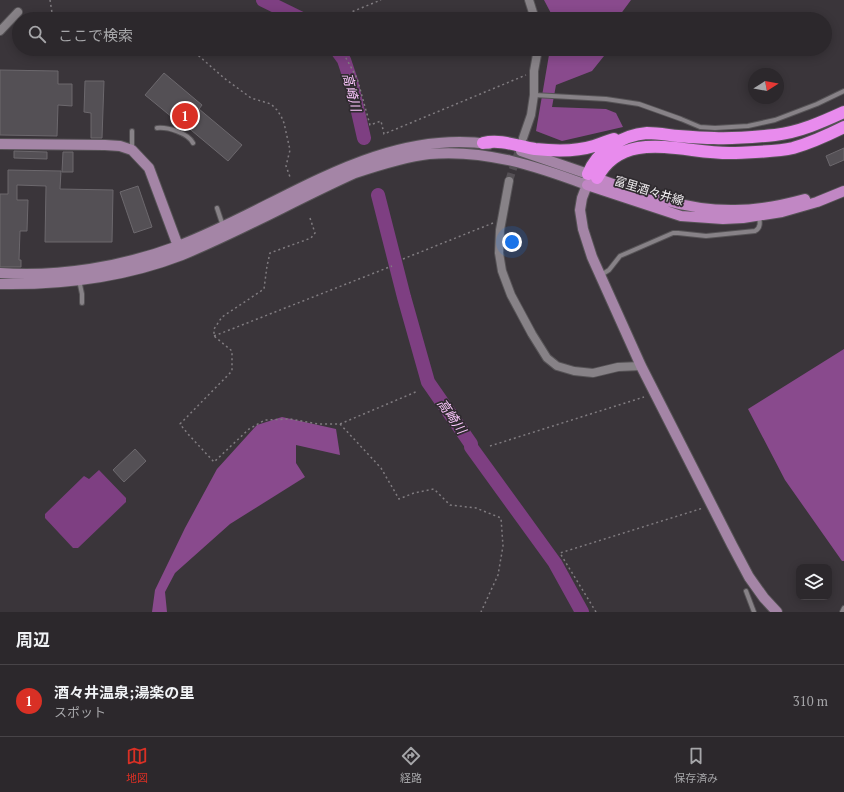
<!DOCTYPE html>
<html lang="ja">
<head>
<meta charset="utf-8">
<style>
	body { margin:0; font-family:"PT Serif","Noto Sans JP",serif; background:#343034; color:#f1f3f6 }
	.controls { position:absolute; right:12px; bottom:12px; display:grid; overflow:hidden; border-radius:8px; box-shadow:0 2px 10px #0003 }
	.controls button { width:36px; height:36px; display:grid; place-items:center; padding:0; border:0; border-bottom:1px solid #484448; background:#2c282c; color:#f1f3f6; font:20px sans-serif }
	.compass { position:absolute; left:748px; top:68px; width:36px; height:36px; border-radius:50%; background:#2c282c; box-shadow:0 2px 10px #0003; rotate:79deg }
	.you { position:absolute; left:512px; top:242px; width:14px; height:14px; margin:-10px; border:3px solid #fff; border-radius:50%; background:#1a73e8; box-shadow:0 0 0 6px #1a73e833 }
	.badge { display:grid; place-items:center; width:26px; height:26px; border-radius:50%; background:#d93025; color:#fff; font-size:13px; font-weight:700 }
	.pin { position:absolute; translate:-50% -50%; border:2px solid #fff; box-shadow:0 1px 4px #0006 }
	.list { margin:0; padding:0; list-style:none }
	h2 { display:flex; justify-content:space-between; align-items:center; height:52px; margin:0; padding:0 16px; font-size:17px }
	h2 small { font-size:13px; font-weight:400; color:#a6a6a9 }
	.list li { display:grid; grid-template-columns:26px 1fr auto; gap:12px; align-items:center; box-sizing:border-box; height:72px; padding:0 16px; border-top:1px solid #484448 }
	.list b { display:block; font-size:15px; white-space:nowrap }
	.list p { margin:0; font-size:13px; white-space:nowrap; color:#a6a6a9 }
	.list em { font-size:13px; font-style:normal; color:#a6a6a9 }
	.icon { flex:none; width:22px; height:22px; fill:none; stroke:currentColor; stroke-width:2; stroke-linecap:round; stroke-linejoin:round }
	.map { position:relative; flex:none; width:844px; height:612px; overflow:hidden }
	.search { position:absolute; background:#2c282c; box-shadow:0 2px 10px #0003; left:12px; right:12px; top:12px; height:44px; display:flex; align-items:center; gap:10px; box-sizing:border-box; padding:0 14px; border-radius:22px; color:#a6a6a9; font-size:15px }
	.sheet { height:124px; background:#2c282c }
	nav { display:flex; justify-content:space-around; align-items:center; box-sizing:border-box; height:56px; border-top:1px solid #484448; background:#2c282c; font-size:11px; color:#a6a6a9 }
	nav a { display:grid; justify-items:center; gap:2px }
	nav .on { color:#d93025 }
	.map>svg:first-child { display:block }
</style>
</head>
<body>
<div class="map">
<svg width="844" height="612" viewBox="0 0 844 612">
	<rect width="100%" height="100%" fill="#3a353a"/>
	<path fill="#894a8d" d="M544 0H631L617 19H554Z
		M550 49H601L604 56 592 71 556 85 552 107 606 109 616 113 623 127 562 141 536 131Z
		M844 349V561H842L785 480 748 409Z
		M282 417 336 429 340 455 296 445V463L305 477 230 524 175 573 165 592 167 612H152L155 590 185 528 217 469 257 425Z"/>
	<path fill="#7e3f82" d="M99 470 126 498V502L78 548H73L45 518V514L84 476 89 479Z"/>
	<g fill="none" stroke-linecap="round" stroke-linejoin="round">
		<path stroke="#7e3f82" stroke-width="14" d="M263 0 302 19
			M336 49 344 60 351 81 364 138
			M378 195 404 297 428 382 471 444V447L555 563 582 612"/>
	</g>
	<path fill="#545055" stroke="#6c686d" d="M0 70 58 71V84H72V106L58 105 57 136 0 135Z
		M164 73 202 105 199 109 242 145 228 161 185 125 184 127 145 95Z
		M85 81H104L102 138H91V113L84 112Z
		M844 148V160L830 166 826 156Z
		M14 151 47 152V159L14 158Z
		M63 152H73V172H62Z
		M8 170 61 171 60 189 113 190 112 242H45L46 186 17 185V200H28L27 231H20L19 260H21V267H0V194H8Z
		M138 186 152 227 134 233 120 192Z
		M135 449 146 461 124 482 113 470Z"/>
	<g fill="none" stroke-linecap="round" stroke-linejoin="round">
		<path stroke="#555055" stroke-width="8" stroke-dasharray="8 4" stroke-linecap="butt" d="M509 181 521 144"/>
		<g stroke="#565356" stroke-width="6">
			<path id="lane" d="M534 95 606 99 639 104 681 119 700 127 715 128 748 126 775 120 817 104 844 91
				M157 128C168 127 188 133 193 143
				M132 149V131
				M217 208 223 226
				M601 275 609 270 620 256 673 233H678L706 236 755 231C761 228 760 222 759 216
				M79 280 82 294V303
				M746 591 754 612
				M842 612 844 608"/>
		</g>
		<g stroke="#565356" stroke-width="10">
			<path id="street" d="M529 0 535 19
				M0 31 18 12
				M523 138 531 115 534 95V71L538 49
				M509 181 500 230 499 253 502 271 511 295 532 334 547 358 557 366 574 371 593 373 618 367 641 366"/>
		</g>
		<g stroke="#565356" stroke-width="12">
			<path id="secondary" d="M0 144 105 145 120 146 132 150 149 168 178 246
				M521 151 588 174 587 185 582 198 580 210 583 229 592 257 641 366 732 545 749 577 764 598 777 612
				M0 273C59 277 122 267 178 246 279 208 375 128 489 144
				M0 284C61 285 125 277 182 255 241 231 297 199 355 173 379 165 404 157 429 154 485 149 536 166 587 185"/>
		</g>
		<g stroke="#565356" stroke-width="12">
			<path id="primary" d="M591 176C636 193 686 211 735 210 758 210 783 205 805 199
				M587 185 681 216 723 219 743 218 782 212 817 202 844 191"/>
		</g>
		<g stroke="#565356" stroke-width="14">
			<path id="highway" d="M483 143C501 139 517 146 535 149 554 151 575 152 594 146 600 144 607 141 614 139
				M588 174C597 151 622 135 647 133 658 133 668 135 678 136 690 137 702 138 714 138 734 139 755 137 775 135 800 132 822 122 844 112
				M597 178C624 126 687 155 733 153 751 152 776 152 793 148 810 143 828 135 844 127"/>
		</g>
		<path stroke="#807c80" stroke-width="1.5" stroke-dasharray="2 3" stroke-linecap="butt" d="M50 0 53 19
			M334 19 381 0
			M191 49 224 78 251 98 271 104 277 110 281 116 284 123 290 150 286 166 290 177
			M341 49 357 78 370 125 381 121 384 134 526 75
			M310 218 315 233 311 238 270 253 267 266 264 289 222 317 214 329V336L232 351V371L180 424 188 434 214 462 249 429 265 420 290 419 318 424H340L418 391
			M403 259 493 223
			M214 336 392 266
			M340 424 381 468 399 499 414 493 434 489 450 505 476 508 501 518 503 546 498 575 481 612
			M490 446 644 397
			M596 612 560 553 703 508"/>
		<use href="#lane" stroke="#878287" stroke-width="4"/>
		<use href="#street" stroke="#878287" stroke-width="8"/>
		<use href="#secondary" stroke="#a485a6" stroke-width="10"/>
		<use href="#primary" stroke="#c187c4" stroke-width="10"/>
		<use href="#highway" stroke="#e88bed" stroke-width="12"/>
	</g>
	<g text-anchor="middle" stroke-width="3.5" stroke-linejoin="round" paint-order="stroke">
		<g font-size="12" fill="#eeebee" stroke="#2f2b2f">
			<text transform="translate(649 191) rotate(17)" y="4">富里酒々井線</text>
		</g>
		<g font-size="13" font-style="italic" fill="#fbc6fc" stroke="#2f2b2f">
			<text transform="translate(352 92) rotate(76)" y="5">高崎川</text>
			<text transform="translate(452 416) rotate(55)" y="5">高崎川</text>
		</g>
	</g>
</svg>
<div class="controls">
<button><svg class="icon" aria-label="layers" viewBox="0 0 24 24"><path d="M12 4l9 5-9 5-9-5zM3 14l9 5 9-5"/></svg></button>
</div>
<svg class="compass" viewBox="-18 -18 36 36"><path d="M0-13l5 13h-10z" fill="#e53935"/><path d="M0 13l5-13h-10z" fill="#a6a6a9"/></svg>
<div class="you"></div>
<div class="pin badge" style="left:185px;top:116px">1</div>
<div class="search"><svg class="icon" aria-label="search" viewBox="0 0 24 24"><circle cx="10" cy="10" r="6"/><path d="M15 15l6 6"/></svg>ここで検索</div>
</div>
<section class="sheet">
<h2>周辺<small></small></h2>
<ul class="list">
<li><span class="badge">1</span><div><b>酒々井温泉;湯楽の里</b><p>スポット</p></div><em>310 m</em></li>
</ul>
</section>
<nav>
<a class="on"><svg class="icon" aria-label="map" viewBox="0 0 24 24"><path d="M3 6l6-2 6 2 6-2v14l-6 2-6-2-6 2zM9 4v14M15 6v14"/></svg>地図</a>
<a><svg class="icon" aria-label="directions" viewBox="0 0 24 24"><path d="M12 3l9 9-9 9-9-9zM9 14v-3h6M13 9l2 2-2 2"/></svg>経路</a>
<a><svg class="icon" aria-label="saved" viewBox="0 0 24 24"><path d="M7 4h10v16l-5-4-5 4z"/></svg>保存済み</a>
</nav>
</body>
</html>
